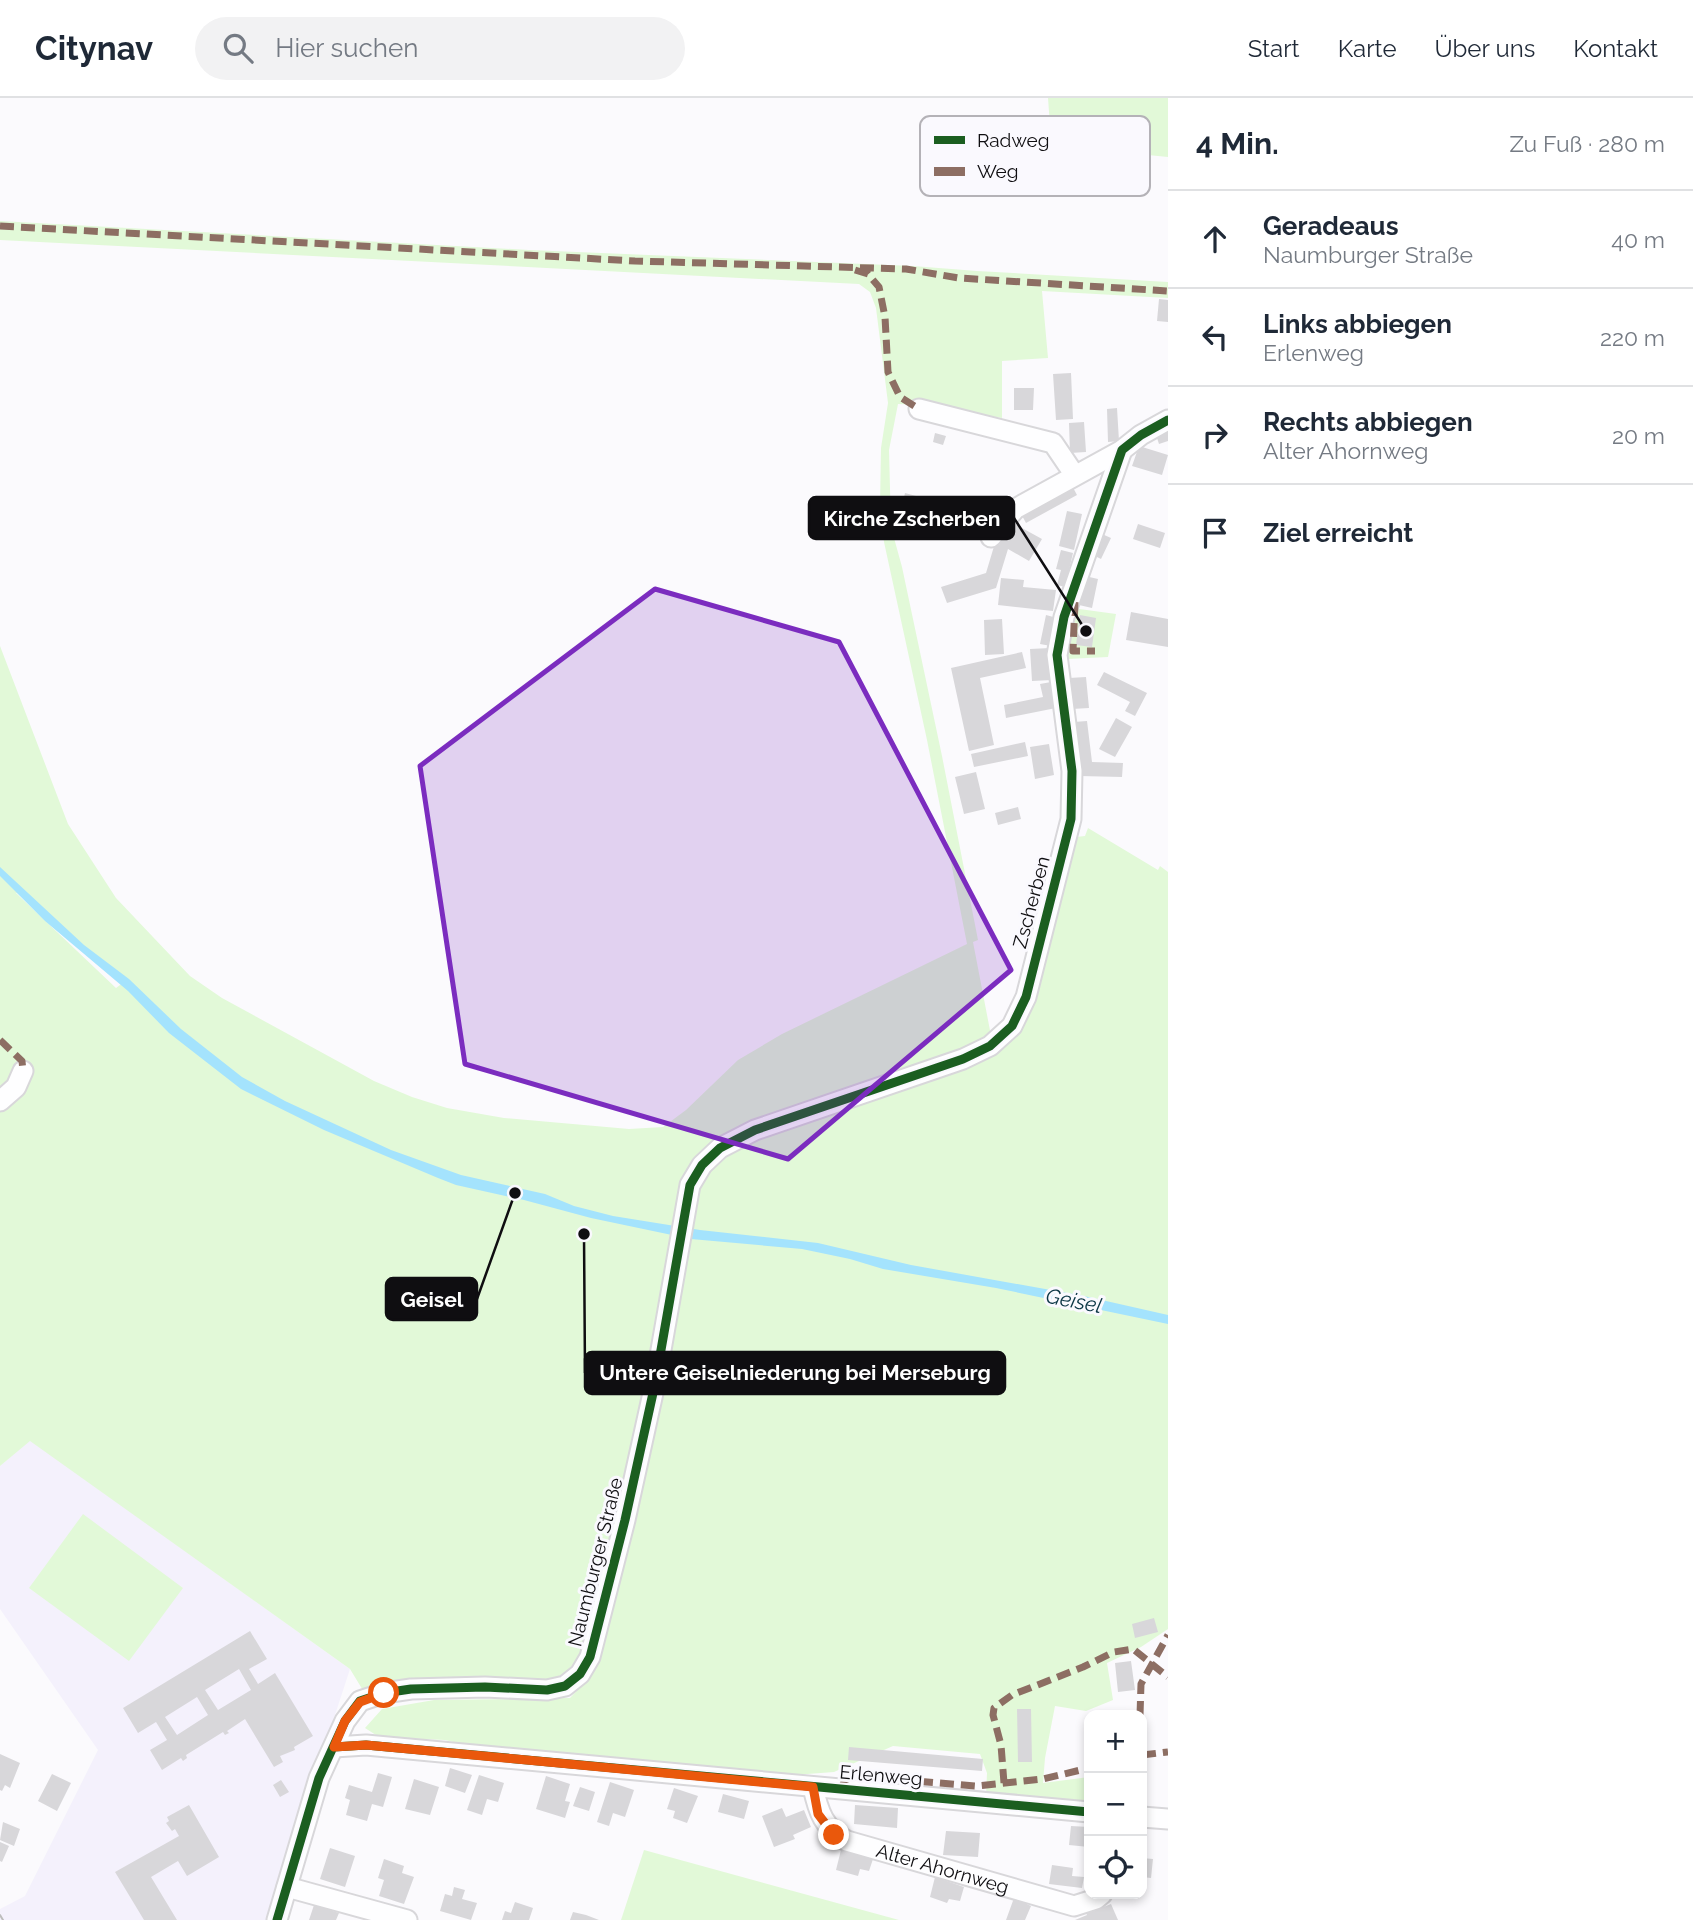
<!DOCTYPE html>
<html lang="de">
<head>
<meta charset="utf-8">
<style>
	body { margin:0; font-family:Raleway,sans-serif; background:#f2f2f3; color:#1f2937 }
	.controls { position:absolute; right:21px; bottom:21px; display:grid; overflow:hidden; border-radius:14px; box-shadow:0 4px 10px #0003 }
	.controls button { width:63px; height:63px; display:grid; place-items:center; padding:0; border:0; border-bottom:2px solid #e0e1e3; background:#fff; color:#1f2937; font:35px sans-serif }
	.stop { position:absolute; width:21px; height:21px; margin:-16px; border:5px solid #ea580c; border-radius:50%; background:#fff }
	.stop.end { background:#ea580c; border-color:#fff; box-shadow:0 2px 7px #0008 }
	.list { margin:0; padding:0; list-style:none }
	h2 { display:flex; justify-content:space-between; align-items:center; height:91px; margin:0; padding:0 28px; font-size:30px }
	h2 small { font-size:23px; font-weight:400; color:#747a83 }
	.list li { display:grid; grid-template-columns:46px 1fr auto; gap:21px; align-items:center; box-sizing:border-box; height:98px; padding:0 28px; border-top:2px solid #e0e1e3 }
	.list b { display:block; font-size:26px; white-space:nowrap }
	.list p { margin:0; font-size:23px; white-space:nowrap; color:#747a83 }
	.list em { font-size:23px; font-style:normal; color:#747a83 }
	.icon { flex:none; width:38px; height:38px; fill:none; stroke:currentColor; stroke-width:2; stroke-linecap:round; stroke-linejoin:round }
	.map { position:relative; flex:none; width:1168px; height:1822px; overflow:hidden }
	header { display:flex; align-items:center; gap:42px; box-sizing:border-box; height:98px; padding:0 35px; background:#fff; border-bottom:2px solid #e0e1e3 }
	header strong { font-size:33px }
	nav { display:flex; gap:38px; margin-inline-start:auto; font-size:24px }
	.search { width:490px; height:63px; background:#f2f2f3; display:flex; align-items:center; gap:18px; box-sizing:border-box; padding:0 24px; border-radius:38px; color:#747a83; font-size:26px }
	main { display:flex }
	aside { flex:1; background:#fff }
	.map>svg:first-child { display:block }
</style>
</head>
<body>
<header>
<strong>Citynav</strong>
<div class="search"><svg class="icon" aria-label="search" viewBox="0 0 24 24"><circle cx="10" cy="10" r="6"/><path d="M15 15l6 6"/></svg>Hier suchen</div>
<nav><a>Start</a><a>Karte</a><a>Über uns</a><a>Kontakt</a></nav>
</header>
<main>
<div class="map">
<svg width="1168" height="1822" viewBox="0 0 1168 1822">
	<rect width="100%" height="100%" fill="#fbfafd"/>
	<path fill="#f4f1fc" d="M30 1342 350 1571 268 1822H0V1811L25 1798 98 1652 0 1511V1368Z"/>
	<path fill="#e2f9d8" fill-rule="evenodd" d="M1048 0H1168V59L1057 48 1051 41Z
		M0 123 529 152 913 168 977 173 1168 184V200L1042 193 1048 260 1002 263V320L923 307 898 306 889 352 891 429 902 469 942 658 978 842 973 844 993 948 1007 943 1076 739 1085 738 1088 730 1158 772 1160 768 1168 774V1531L1141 1549 1107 1565 1113 1602 1086 1613 1055 1608 1045 1660 1043 1685 1089 1679V1703L986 1698 987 1675 980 1656 893 1648 834 1674 794 1677 484 1651 445 1642 379 1639 365 1630 382 1611 434 1602 570 1600 583 1586 364 1594 350 1571 30 1343 0 1368V548L68 726 116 800 190 878 222 900 374 983 412 999 447 1010 504 1020 629 1031 663 1029 686 1012 738 962 782 936 967 846 927 642 884 444 880 408 881 350 888 305 876 210 870 194 859 186 0 142ZM16 795H17L124 884 116 890Z
		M1072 510 1116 516 1108 559 1067 561V544Z
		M83 1416 183 1490 129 1563 29 1490Z
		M644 1752 899 1822H621Z"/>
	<path fill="#a4e3fd" d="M0 769 84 847 129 881 181 931 242 979 285 1003 391 1052 461 1077 545 1096 574 1108 613 1118 700 1132 818 1145 911 1167 1084 1198 1168 1217V1226L996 1190 883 1171 850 1161 802 1151 691 1141 591 1120 524 1102 456 1087 438 1080 324 1032 241 991 169 935 128 893 45 823 0 778Z"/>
	<path fill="#d8d7da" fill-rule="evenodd" d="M1159 201 1168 202V224L1157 223Z
		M1071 275 1073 321 1056 322 1053 276Z
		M1014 290H1034L1033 312H1014Z
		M1117 310 1119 343 1108 344 1107 311Z
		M1084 324 1086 354 1070 355 1069 325Z
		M1168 329V343L1159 346 1155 334Z
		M935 335 946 338 943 347 933 344Z
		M1139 348 1168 357 1162 377 1132 368Z
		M1070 384 1077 397 1026 425 1019 412Z
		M905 395 942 405 938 418 902 408Z
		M1067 413 1082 416 1074 452 1059 448Z
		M1011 424 1042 441 1029 463 1008 451 996 490 947 505 941 489 986 475 995 445 999 447Z
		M1138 426 1165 435 1160 450 1133 441Z
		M1102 436 1111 440 1101 461 1093 457Z
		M1061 452 1073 455 1065 489 1057 487 1061 472 1056 471Z
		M1085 478 1098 481 1092 510 1079 507Z
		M1001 480 1024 482 1023 489 1056 492 1053 513 998 507Z
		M1131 514 1168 521V549L1126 542Z
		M1046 517 1057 520 1051 548 1040 546Z
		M1080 517 1096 520 1092 549 1076 547Z
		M1002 521 1004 556 985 557 984 522Z
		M1050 550 1052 582 1032 583 1030 551Z
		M1022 554 1026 570 980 580 994 647 969 653 951 570Z
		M1104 574 1147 595 1135 618 1125 613 1130 604 1097 587Z
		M1086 579 1089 610 1072 611 1069 580Z
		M1051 584 1056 610 1006 620 1004 607 1043 599 1040 586Z
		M1116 620 1132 629 1115 659 1099 651Z
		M1087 623 1092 664 1123 665 1122 679 1080 678 1074 624Z
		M1025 644 1028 658 974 669 971 656Z
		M1049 646 1054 677 1035 681 1030 649Z
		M976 674 985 711 964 716 955 679Z
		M1018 709 1021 721 998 727 995 715Z
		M1154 1520 1158 1534 1135 1540 1132 1526Z
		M250 1533 267 1561 249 1571 258 1586 275 1575 313 1638 294 1649 295 1652 280 1658 283 1664 274 1669 245 1621 227 1633 229 1635 225 1637 223 1634 186 1657 187 1660 183 1663 181 1660 162 1672 150 1652 167 1642 156 1624 138 1635 123 1610ZM239 1571 251 1592 218 1612 205 1592ZM197 1599 208 1617 177 1637 165 1619Z
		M1131 1563 1135 1592 1118 1594 1115 1565Z
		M1017 1611H1031L1032 1664H1018Z
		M849 1649 983 1661 982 1673 848 1662Z
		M0 1656 20 1665 10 1690 5 1687 2 1693 0 1692Z
		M450 1670 472 1677 465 1695 445 1688Z
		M378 1675 392 1679 383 1709 372 1706 367 1723 346 1717 350 1702 345 1700 349 1687 372 1694Z
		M52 1676 71 1685 57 1713 38 1703Z
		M479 1677 504 1685 498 1704 487 1701 482 1717 467 1712Z
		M546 1678 570 1686 565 1703 570 1704 565 1720 536 1711Z
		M414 1681 439 1689 430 1717 405 1711Z
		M281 1682 289 1694 280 1699 273 1687Z
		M610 1684 634 1692 625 1719 613 1715 609 1728 597 1724Z
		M580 1689 595 1694 589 1713 573 1708Z
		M674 1690 698 1698 687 1725 673 1720 675 1713 667 1711Z
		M723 1696 749 1703 744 1721 718 1714Z
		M189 1707 219 1759 187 1778 178 1763 151 1779 177 1822H144L115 1774 179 1738 175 1731 172 1733 166 1725 169 1723 167 1719Z
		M855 1707 898 1710 897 1730 854 1726Z
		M782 1710 786 1719 804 1712 811 1729 793 1737 795 1741 774 1749 762 1718Z
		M3 1724 20 1731 14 1748 0 1742Z
		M1071 1728 1089 1729V1749L1069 1747Z
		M946 1733 980 1735 978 1759 943 1757Z
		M0 1744 9 1748 2 1764 0 1763Z
		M330 1750 355 1758 345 1789 320 1781Z
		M841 1752 873 1761 869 1773 860 1771 858 1778 836 1772Z
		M1142 1760 1153 1761 1151 1780 1142 1779Z
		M384 1761 404 1768 402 1775 414 1779 404 1806 379 1798 384 1782 378 1780Z
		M1052 1767 1073 1770 1072 1778 1084 1779 1082 1790 1049 1786Z
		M935 1779 964 1789 960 1803 949 1801 947 1805 930 1799Z
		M454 1789 465 1792 462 1801 477 1805 471 1822 440 1813 445 1796 452 1798Z
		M1014 1800 1031 1808 1025 1822H1006Z
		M515 1804 533 1810 529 1822H502L505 1813 511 1815Z
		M1111 1806 1118 1822H1075L1087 1817 1085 1813 1094 1809 1096 1812Z
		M314 1807 339 1815 336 1822H309Z
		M573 1814 586 1817 599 1822H570Z"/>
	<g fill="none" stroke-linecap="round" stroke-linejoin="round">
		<g stroke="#d8d7da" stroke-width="23">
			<g id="minor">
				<path d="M919 311 1053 345 1074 376"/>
				<path d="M991 439 1015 411 1122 352 1141 337 1168 322"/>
				<path d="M0 1003 16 989 23 973"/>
				<path d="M334 1649 366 1647 1089 1714"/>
				<path id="s1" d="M813 1689C818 1713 824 1731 847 1743L1074 1808 1096 1801 1102 1796"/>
				<path d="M1142 1719 1168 1721"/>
				<path d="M287 1789 407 1822"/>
				<path d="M277 1822 319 1680 345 1623 360 1603 384 1595 411 1591 485 1589 547 1592 565 1588 580 1576 590 1559 625 1422 655 1286 690 1087 702 1067 720 1050 755 1032 963 961 990 948 1012 928 1026 899 1071 721 1072 673 1057 557 1064 519 1122 352"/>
			</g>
		</g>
		<use href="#minor" stroke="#fefeff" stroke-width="19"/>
		<path stroke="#bdbdbd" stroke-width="2" d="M0 1817 3 1822"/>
		<path stroke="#8d6e63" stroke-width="7" stroke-dasharray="14 7" stroke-linecap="butt" d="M0 128 635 163 906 171 959 180 1168 193
			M855 172 868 176 879 189 885 219 888 274 900 299 919 311
			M1075 504 1073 553H1095
			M0 942 22 963 23 973
			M1140 1617 1141 1586 1168 1537
			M1142 1657 1168 1654
			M1004 1685 1001 1647 993 1617 994 1610 1012 1597 1083 1569 1114 1554 1133 1551 1168 1579
			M841 1690 845 1682 854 1678 976 1688 1043 1681 1089 1670"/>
		<g stroke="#faf9fe" stroke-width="13">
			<path id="cycleway" d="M334 1649 366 1647 1089 1714
				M277 1822 319 1680 345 1623 360 1603 384 1595 411 1591 485 1589 547 1592 565 1588 580 1576 590 1559 625 1422 655 1286 690 1087 702 1067 720 1050 755 1032 963 961 990 948 1012 928 1026 899 1071 721 1072 673 1057 557 1064 519 1122 352 1141 337 1168 322"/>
		</g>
		<use href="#cycleway" stroke="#1b5e20" stroke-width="9"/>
	</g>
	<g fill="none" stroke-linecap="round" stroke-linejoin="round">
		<path stroke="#ea580c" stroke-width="9" d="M384 1595 360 1604 345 1623 334 1649 366 1647 813 1689 818 1716 834 1737"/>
	</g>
	<path fill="#7b2cbf" fill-opacity="0.2" stroke="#7b2cbf" stroke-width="5" stroke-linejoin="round" d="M655 491 839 544 1011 872 788 1061 465 966 420 668Z"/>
	<g text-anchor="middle" stroke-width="6" stroke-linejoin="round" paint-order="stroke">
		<g font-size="19" fill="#0f0e11" stroke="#faf9fe">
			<text transform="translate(1031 804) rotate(-75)" y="7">Zscherben</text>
			<text transform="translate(595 1464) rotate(-76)" y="7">Naumburger Straße</text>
			<text transform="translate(881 1677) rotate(5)" y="7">Erlenweg</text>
			<text dy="7" stroke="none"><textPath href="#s1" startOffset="166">Alter Ahornweg</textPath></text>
		</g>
		<g font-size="21" font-style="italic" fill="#0a3544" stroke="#faf9fe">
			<text transform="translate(1074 1203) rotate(11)" y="7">Geisel</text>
		</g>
	</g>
	<rect x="920" y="18" width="230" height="80" rx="10" fill="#faf9fe" stroke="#b4b2b7" stroke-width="2"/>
	<rect x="934" y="38" width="31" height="8" fill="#1b5e20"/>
	<rect x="934" y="69" width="31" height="9" fill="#8d6e63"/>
	<g font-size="19" fill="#0f0e11">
		<text x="977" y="49">Radweg</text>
		<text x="977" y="80">Weg</text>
	</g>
	<path fill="none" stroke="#0f0e11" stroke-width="2.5" d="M1086 533L1014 420M515 1095L477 1201M584 1136L585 1275"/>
	<g fill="#0f0e11" stroke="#faf9fe" stroke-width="2.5">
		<circle cx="1086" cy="533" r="7"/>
		<circle cx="515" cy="1095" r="7"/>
		<circle cx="584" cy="1136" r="7"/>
	</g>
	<g fill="#0f0e11" stroke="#0f0e11" stroke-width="2.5">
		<rect x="809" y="399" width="205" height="42" rx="7"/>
		<rect x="386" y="1180" width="91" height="42" rx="7"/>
		<rect x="585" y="1254" width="420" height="42" rx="7"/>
	</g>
	<g font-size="21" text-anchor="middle" font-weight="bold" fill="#fff">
		<text x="912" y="428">Kirche Zscherben</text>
		<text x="432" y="1209">Geisel</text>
		<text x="795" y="1282">Untere Geiselniederung bei Merseburg</text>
	</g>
</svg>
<div class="controls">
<button>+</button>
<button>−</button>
<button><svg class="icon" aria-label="locate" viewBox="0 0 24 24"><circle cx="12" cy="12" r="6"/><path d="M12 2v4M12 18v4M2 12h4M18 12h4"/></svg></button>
</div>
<div class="stop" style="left:384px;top:1595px"></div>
<div class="stop end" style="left:834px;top:1737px"></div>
</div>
<aside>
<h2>4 Min.<small>Zu Fuß · 280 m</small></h2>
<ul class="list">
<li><svg class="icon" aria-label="ahead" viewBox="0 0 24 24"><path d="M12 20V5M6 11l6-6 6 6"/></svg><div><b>Geradeaus</b><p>Naumburger Straße</p></div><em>40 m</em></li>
<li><svg class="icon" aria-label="left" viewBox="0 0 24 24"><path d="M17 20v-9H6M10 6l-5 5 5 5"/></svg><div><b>Links abbiegen</b><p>Erlenweg</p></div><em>220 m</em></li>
<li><svg class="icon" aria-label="right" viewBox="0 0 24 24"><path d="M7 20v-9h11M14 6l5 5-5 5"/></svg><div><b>Rechts abbiegen</b><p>Alter Ahornweg</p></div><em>20 m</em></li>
<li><svg class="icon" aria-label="arrive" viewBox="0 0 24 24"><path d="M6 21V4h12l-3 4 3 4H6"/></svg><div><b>Ziel erreicht</b></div></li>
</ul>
</aside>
</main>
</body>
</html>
